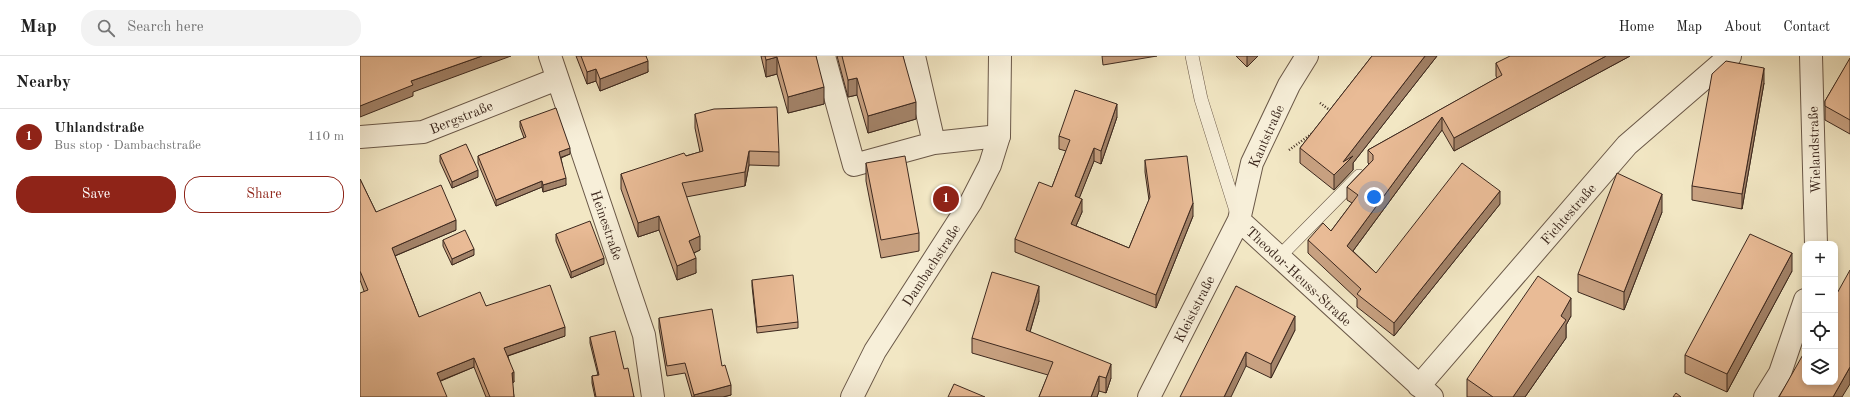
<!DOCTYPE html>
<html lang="en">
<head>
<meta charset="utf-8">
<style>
	body { margin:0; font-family:"Old Standard TT",serif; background:#f2f2f2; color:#222 }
	.controls { position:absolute; right:12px; bottom:12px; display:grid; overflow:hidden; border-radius:8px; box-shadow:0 2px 6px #0003 }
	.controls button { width:36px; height:36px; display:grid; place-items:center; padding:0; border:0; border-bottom:1px solid #e0e0e0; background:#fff; color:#222; font:20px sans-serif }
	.you { position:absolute; left:1014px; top:141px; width:14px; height:14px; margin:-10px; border:3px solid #fff; border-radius:50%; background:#1a73e8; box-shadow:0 0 0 6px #1a73e833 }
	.badge { display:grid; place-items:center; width:26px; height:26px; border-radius:50%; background:#8f2418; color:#fff; font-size:13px; font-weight:700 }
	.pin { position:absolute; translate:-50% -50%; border:2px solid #fff; box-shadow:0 1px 4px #0006 }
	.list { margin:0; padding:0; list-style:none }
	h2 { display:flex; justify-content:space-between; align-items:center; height:52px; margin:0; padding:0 16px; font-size:17px }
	h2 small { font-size:13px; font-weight:400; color:#767676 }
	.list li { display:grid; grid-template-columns:26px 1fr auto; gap:12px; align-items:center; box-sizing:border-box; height:56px; padding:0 16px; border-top:1px solid #e0e0e0 }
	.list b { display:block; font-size:15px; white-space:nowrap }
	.list p { margin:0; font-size:13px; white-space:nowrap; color:#767676 }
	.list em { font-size:13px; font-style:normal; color:#767676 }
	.actions { display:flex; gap:8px; padding:12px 16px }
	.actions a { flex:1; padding:9px 0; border:1px solid #8f2418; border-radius:16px; text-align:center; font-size:14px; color:#8f2418 }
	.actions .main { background:#8f2418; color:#fff }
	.icon { flex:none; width:22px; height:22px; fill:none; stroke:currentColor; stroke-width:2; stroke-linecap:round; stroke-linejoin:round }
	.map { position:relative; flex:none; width:1490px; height:341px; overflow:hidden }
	header { display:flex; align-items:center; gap:24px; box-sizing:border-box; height:56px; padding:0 20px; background:#fff; border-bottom:1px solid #e0e0e0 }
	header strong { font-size:19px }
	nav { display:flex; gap:22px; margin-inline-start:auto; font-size:14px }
	.search { width:280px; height:36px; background:#f2f2f2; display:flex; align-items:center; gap:10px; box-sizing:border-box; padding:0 14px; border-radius:16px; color:#767676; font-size:15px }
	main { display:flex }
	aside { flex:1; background:#fff }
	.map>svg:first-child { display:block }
</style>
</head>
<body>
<header>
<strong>Map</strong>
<div class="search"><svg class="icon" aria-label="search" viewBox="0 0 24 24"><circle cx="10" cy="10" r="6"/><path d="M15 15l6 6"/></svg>Search here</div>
<nav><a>Home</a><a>Map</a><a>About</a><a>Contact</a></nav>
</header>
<main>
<aside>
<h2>Nearby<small></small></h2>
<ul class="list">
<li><span class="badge">1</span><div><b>Uhlandstraße</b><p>Bus stop · Dambachstraße</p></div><em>110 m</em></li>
</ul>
<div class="actions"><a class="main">Save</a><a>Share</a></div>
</aside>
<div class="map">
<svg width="1490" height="341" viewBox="0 0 1490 341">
	<rect width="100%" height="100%" fill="#f2e7c4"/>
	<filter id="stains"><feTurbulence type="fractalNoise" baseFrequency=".005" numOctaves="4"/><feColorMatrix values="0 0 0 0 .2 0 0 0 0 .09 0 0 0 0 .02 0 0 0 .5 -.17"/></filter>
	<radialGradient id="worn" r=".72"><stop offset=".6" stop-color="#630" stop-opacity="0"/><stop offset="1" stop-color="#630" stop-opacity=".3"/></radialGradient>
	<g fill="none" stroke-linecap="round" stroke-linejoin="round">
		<g stroke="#6a5848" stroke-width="14">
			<path id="service" d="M832 0 841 43 878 161
				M919 201 999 120"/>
		</g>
		<g stroke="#6a5848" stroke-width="24">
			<path id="minor" d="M190 0 284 279 293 341
				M464 0 494 109 574 87 639 80
				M554 0 574 87
				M1451 0 1456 188
				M0 81 63 76 197 23
				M879 164 1072 341
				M1059 330 1267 89 1370 0
				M789 341 879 164 892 107 929 29 947 0
				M1405 341 1420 317 1445 244"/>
		</g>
		<g stroke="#6a5848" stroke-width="24">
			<path id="tertiary" d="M492 341 515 295 611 146 630 109 639 80 640 0"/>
		</g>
		<path stroke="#3c281e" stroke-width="2.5" stroke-dasharray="1 2" stroke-linecap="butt" d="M960 47 971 55
			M929 94 954 76"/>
		<use href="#service" stroke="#f7efd9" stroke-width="13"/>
		<use href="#minor" stroke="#f7efd9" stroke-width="22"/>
		<use href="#tertiary" stroke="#f7efd9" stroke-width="22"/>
	</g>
	<path fill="#c8a181" stroke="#3c281e" d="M216 0H286L288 16 240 35 236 25 227 28Z
		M401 0H456L464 48 428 57 417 18 406 21Z
		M477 0H543L556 63 508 77 497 39 488 41Z
		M742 0H797L743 9Z
		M876 0H898L887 11Z
		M1012 0H1077L993 107V114L974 134 940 107V92Z
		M1270 0 1094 95 1082 74 993 195 1016 217 1140 148 1034 280 997 251V243L948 197V184L971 175 992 147 987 144V131L1009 108 1008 107V94L1137 22 1136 20V7Z
		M1490 3V78L1465 64V45Z
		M1404 27 1382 153 1332 144V130Z
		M335 58 419 96V110L389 109 385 130 326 141 340 194 334 197 336 217 317 224 299 174 278 181 261 133V118L340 96 335 72Z
		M757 61 741 108 734 105 719 142 722 156 716 170 769 192 789 144 785 116V104L833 160 796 252 655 196V183L692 131 706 95 699 93V80Z
		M160 65 210 98 201 102 206 129 183 136 182 131 136 150 118 107V100L164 82 160 71Z
		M80 99 118 121 92 132 80 106Z
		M506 107 559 177V195L521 202 506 125Z
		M0 123 16 156 96 174 35 200 59 261 126 250 205 280 148 300 154 326 152 327 154 341H126L114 311 81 325 4 235 0 224Z
		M1302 156 1264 254 1218 236V218Z
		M196 178 244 208 211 222 196 185Z
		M83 184 114 199 92 209 83 190Z
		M1432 215 1367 336 1325 317V299Z
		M392 224 438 266V272L397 277 392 230Z
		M876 230 935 274 911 322 886 310Z
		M679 245 670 276 751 322 746 337 739 335 737 341H679L688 319 612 297V282Z
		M1211 260 1206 269V282L1165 341H1107V323Z
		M299 262 362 310 371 339 363 341H332L325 317 307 320 299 272Z
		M230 281 264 313 274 341H235L232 327V320L238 319 230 287Z"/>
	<path fill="#a38369" stroke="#3c281e" d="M122 0H151L53 36V40L0 61V50L51 25Z
		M887 0H898L887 11Z
		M1065 0H1077L993 107V114L974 134V119L983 106Z
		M1246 0H1270L1094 95V82Z
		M417 1V18L406 21V4Z
		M288 5V16L240 35V23Z
		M1404 12V27L1382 153V138Z
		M236 13V25L227 28V16Z
		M497 22V39L488 41V24Z
		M464 31V48L428 57V41Z
		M556 46V63L508 77V60Z
		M757 48V61L741 108V95Z
		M1082 61V74L987 203V190Z
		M210 92V98L199 102V96Z
		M734 92V105L715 153V140Z
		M389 95V109L385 130V116Z
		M118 114V121L92 132V126Z
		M206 122V129L183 136V129Z
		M182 125V131L136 150V144Z
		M1140 135V148L1034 280V267Z
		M1302 138V156L1264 254V236Z
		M722 143V156L711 181V168Z
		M833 147V160L796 252V239Z
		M299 160V174L278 181V167Z
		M96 164V174L32 201V192Z
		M340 180V194L329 199V185Z
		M114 193V199L92 209V203Z
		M1432 197V215L1367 336V318Z
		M244 202V208L211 222V216Z
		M336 202V217L317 224V210Z
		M679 230V245L666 289V274Z
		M1211 242V260L1206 269V282L1165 341H1153Z
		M935 260V274L911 322V308Z
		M205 271V280L144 301V292Z
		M886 296V310L871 341H864Z
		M114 302V311L77 326V317Z
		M751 308V322L746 337V322Z
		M1490 311V328L1482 341H1473Z
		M154 316V326L152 327V317Z
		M739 320V335L737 341H731Z
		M371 329V339L363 341H334V339Z"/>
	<path fill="#e9bb96" stroke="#3c281e" d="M0 0H122L51 25 53 29 0 50Z
		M221 0H286L288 5 240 23 236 13 227 16Z
		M405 0H456L464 31 428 41 417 1 406 4Z
		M482 0H543L556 46 508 60 497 22 488 24Z
		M1012 0H1065L983 106 993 100 974 119 940 92Z
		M1150 0H1246L1094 82 1082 61 987 190 1016 217 1102 107 1140 135 1034 267 997 238 1001 233 948 184 963 167 971 175 998 139 987 131 1013 104V99L1008 94 1142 19 1136 7Z
		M1490 2V64L1465 50V45Z
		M1366 5 1404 12 1382 138 1332 130 1352 18Z
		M715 34 757 48 741 95 734 92 715 140 722 143 711 168 769 192 790 141 785 104 827 100 833 147 796 239 655 183 679 126 692 131 710 84 699 80Z
		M417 51 419 96 389 95 385 116 322 127 340 180 329 185 336 202 317 210 299 160 278 167 261 118 324 97 326 100 343 95 335 58 354 53Z
		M196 52 210 92 199 96 206 122 183 129 182 125 136 144 118 100 166 81 160 65Z
		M106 88 118 114 92 126 80 99Z
		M545 100 559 177 521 184 506 107Z
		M1257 117 1302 138 1264 236 1218 218Z
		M0 123 16 156 81 129 96 164 32 192 59 261 120 236 126 250 190 229 205 271 144 292 154 316 152 317 154 341H130L114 302 77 317 87 341H0V237L8 234 0 215Z
		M230 165 244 202 211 216 196 178Z
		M105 174 114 193 92 203 83 184Z
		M1390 178 1432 197 1367 318 1325 299Z
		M1490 214V311L1473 341H1419L1445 295V326H1475V241Z
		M632 216 679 230 666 274 751 308 746 322 739 320 731 341H679L693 306 612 282Z
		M433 219 438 266 397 271 392 224Z
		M1178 220 1211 242 1201 260 1206 264 1153 341H1133L1107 323Z
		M876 230 935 260 911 308 886 296 864 341H820Z
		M352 253 362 310 365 309 371 329 334 339 325 307 307 310 299 262Z
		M255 275 264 313 268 312 274 341H236L232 320 239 319 230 281Z
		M594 328 625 341H588Z
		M1316 337 1321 341H1313Z"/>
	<g text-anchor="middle" stroke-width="4" stroke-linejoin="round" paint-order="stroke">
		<g font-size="14" fill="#3c281e" stroke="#f7efd9">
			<text transform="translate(101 61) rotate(-22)" y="5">Bergstraße</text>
			<text transform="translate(906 80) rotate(-66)" y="5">Kantstraße</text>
			<text transform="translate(1454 94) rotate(-92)" y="5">Wielandstraße</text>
			<text transform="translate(1208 158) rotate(-49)" y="5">Fichtestraße</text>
			<text transform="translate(247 169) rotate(71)" y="5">Heinestraße</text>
			<text transform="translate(571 209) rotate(-57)" y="5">Dambachstraße</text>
			<text transform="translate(939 220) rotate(43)" y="5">Theodor-Heuss-Straße</text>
			<text transform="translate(834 253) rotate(-63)" y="5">Kleiststraße</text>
		</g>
	</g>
	<rect width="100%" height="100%" filter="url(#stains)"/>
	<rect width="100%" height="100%" fill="url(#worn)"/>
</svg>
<div class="controls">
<button>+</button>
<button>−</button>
<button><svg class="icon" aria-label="locate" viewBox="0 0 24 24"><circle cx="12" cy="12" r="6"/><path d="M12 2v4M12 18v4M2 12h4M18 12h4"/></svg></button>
<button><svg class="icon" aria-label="layers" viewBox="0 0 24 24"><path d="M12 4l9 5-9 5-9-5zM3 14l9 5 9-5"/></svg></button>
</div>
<div class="you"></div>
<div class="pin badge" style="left:586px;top:143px">1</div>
</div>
</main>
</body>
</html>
